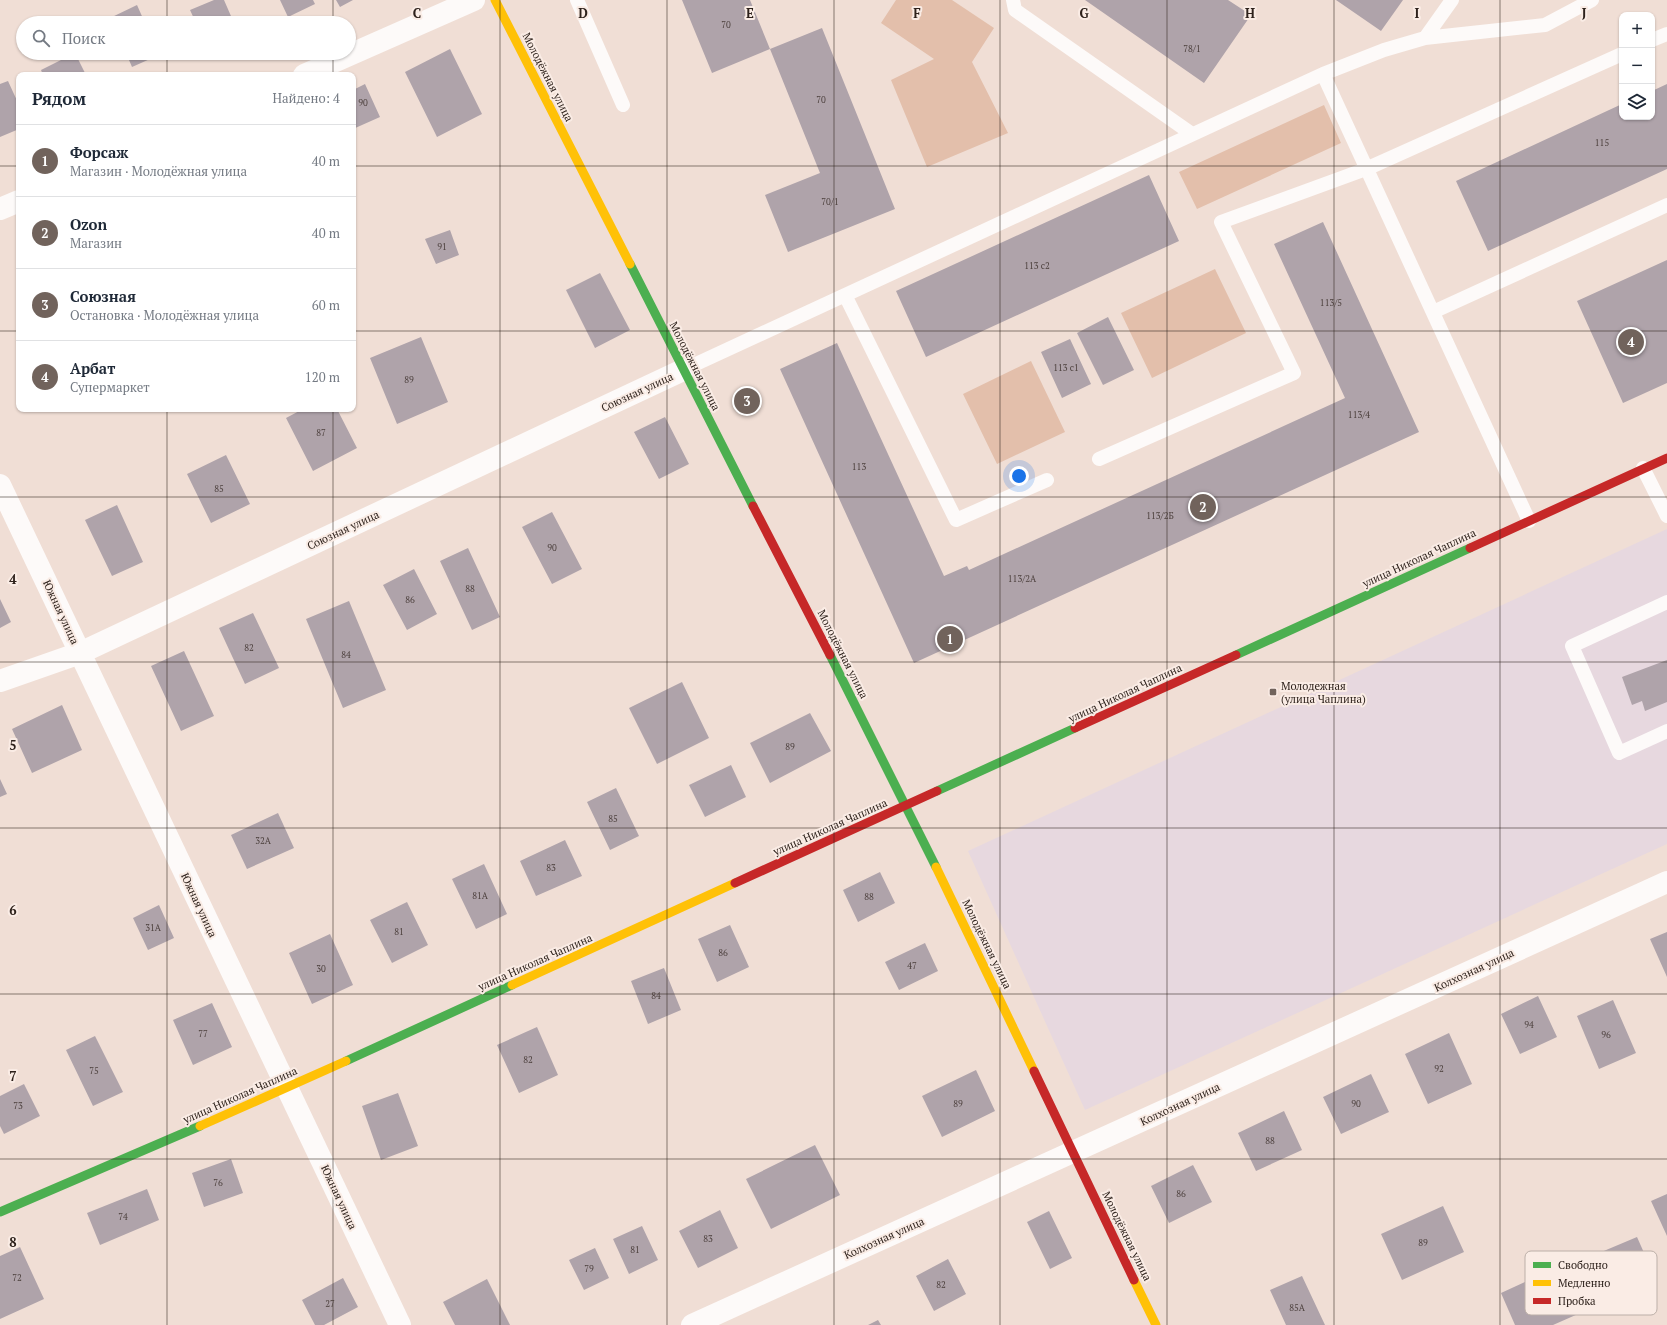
<!DOCTYPE html>
<html lang="ru">
<head>
<meta charset="utf-8">
<style>
	body { margin:0; font-family:"PT Serif",serif; background:#f2f2f3; color:#1f2937 }
	.controls { position:absolute; right:12px; top:12px; display:grid; overflow:hidden; border-radius:8px; box-shadow:0 1px 3px #0004 }
	.controls button { width:36px; height:36px; display:grid; place-items:center; padding:0; border:0; border-bottom:1px solid #e0e1e3; background:#fff; color:#1f2937; font:20px sans-serif }
	.you { position:absolute; left:1019px; top:476px; width:14px; height:14px; margin:-10px; border:3px solid #fff; border-radius:50%; background:#1a73e8; box-shadow:0 0 0 6px #1a73e833 }
	.badge { display:grid; place-items:center; width:26px; height:26px; border-radius:50%; background:#71635c; color:#fff; font-size:13px; font-weight:700 }
	.pin { position:absolute; translate:-50% -50%; border:2px solid #fff; box-shadow:0 1px 4px #0006 }
	.list { margin:0; padding:0; list-style:none }
	h2 { display:flex; justify-content:space-between; align-items:center; height:52px; margin:0; padding:0 16px; font-size:17px }
	h2 small { font-size:13px; font-weight:400; color:#747a83 }
	.list li { display:grid; grid-template-columns:26px 1fr auto; gap:12px; align-items:center; box-sizing:border-box; height:72px; padding:0 16px; border-top:1px solid #e0e1e3 }
	.list b { display:block; font-size:15px; white-space:nowrap }
	.list p { margin:0; font-size:13px; white-space:nowrap; color:#747a83 }
	.list em { font-size:13px; font-style:normal; color:#747a83 }
	.icon { flex:none; width:22px; height:22px; fill:none; stroke:currentColor; stroke-width:2; stroke-linecap:round; stroke-linejoin:round }
	.map { position:relative; flex:none; width:1667px; height:1325px; overflow:hidden }
	.search { position:absolute; background:#fff; box-shadow:0 1px 3px #0004; left:16px; top:16px; width:340px; height:44px; display:flex; align-items:center; gap:10px; box-sizing:border-box; padding:0 14px; border-radius:22px; color:#747a83; font-size:15px }
	.panel { position:absolute; background:#fff; box-shadow:0 1px 3px #0004; left:16px; top:72px; width:340px; height:340px; border-radius:8px }
	.map>svg:first-child { display:block }
</style>
</head>
<body>
<div class="map">
<svg width="1667" height="1325" viewBox="0 0 1667 1325">
	<rect width="100%" height="100%" fill="#f0ded5"/>
	<path fill="#e7d8df" d="M1667 529V844L1085 1110 968 851Z"/>
	<path fill="#e3bfab" d="M896 0H952L994 28 972 62 1008 133 927 167 891 80 934 59 881 23Z
		M1324 105 1341 143 1197 209 1179 172Z
		M1215 269 1246 333 1152 378 1121 313Z
		M1031 361 1065 432 997 464 963 394Z"/>
	<path fill="#afa3aa" d="M214 0H224L234 23H196L190 10Z
		M280 0H313L315 4 288 17Z
		M336 0H353L340 7Z
		M682 0H750L770 49 712 73Z
		M1085 0H1228L1251 15 1204 83Z
		M1336 0H1403L1381 31Z
		M137 5 145 23H112L110 18Z
		M822 28 895 209 788 252 765 195 820 173 770 49Z
		M450 49 482 114 437 137 405 72Z
		M75 53 86 75H43L41 70Z
		M126 53H158L159 55 132 67Z
		M8 81 19 105V129L0 137V84Z
		M365 84 380 117 353 129V90Z
		M1667 84V169L1488 251 1456 181 1622 104V117H1652V91Z
		M1149 175 1179 241 926 357 896 291Z
		M1323 222 1419 432 914 663 780 369 837 343 944 576 967 566 969 570 1345 398 1274 244Z
		M450 230 459 255 436 264 425 239Z
		M1667 260V383L1623 403 1577 301Z
		M600 273 630 330 595 348 566 290Z
		M1108 317 1134 370 1103 385 1077 333Z
		M421 337 448 402 397 424 370 358Z
		M1070 339 1091 384 1062 398 1041 352Z
		M303 409H337L357 448 313 471 286 418Z
		M665 417 689 464 659 479 634 432Z
		M226 455 250 504 211 523 187 474Z
		M117 505 143 562 112 576 85 520Z
		M552 512 582 569 552 584 522 527Z
		M468 548 500 617 472 630 440 561Z
		M414 569 437 614 407 630 383 585Z
		M0 599 11 622 0 628Z
		M349 601 386 690 343 708 306 619Z
		M253 613 279 668 245 684 219 628Z
		M184 651 214 716 181 731 151 666Z
		M1667 660V702L1645 711 1642 701 1632 705 1622 677Z
		M682 682 709 738 657 764 629 708Z
		M62 705 82 750 32 773 12 729Z
		M810 713 831 751 770 783 750 743Z
		M731 765 746 797 705 817 689 785Z
		M0 779 7 794 0 797Z
		M616 788 639 836 610 850 587 802Z
		M278 813 294 848 247 869 231 835Z
		M565 840 582 876 536 896 520 861Z
		M484 864 507 914 476 929 452 879Z
		M880 872 895 903 858 922 843 890Z
		M407 902 428 945 392 963 370 920Z
		M159 905 174 938 148 950 133 918Z
		M730 925 749 967 717 982 698 939Z
		M1667 932V977L1650 939Z
		M330 934 353 985 312 1004 289 953Z
		M925 943 938 971 899 990 885 962Z
		M664 968 681 1010 648 1024 631 981Z
		M1538 996 1557 1037 1520 1054 1501 1014Z
		M1613 1000 1636 1053 1599 1069 1577 1016Z
		M212 1003 232 1047 193 1065 173 1020Z
		M537 1027 558 1075 519 1093 497 1045Z
		M1449 1033 1472 1084 1428 1104 1405 1054Z
		M95 1036 123 1092 93 1106 66 1050Z
		M976 1070 995 1111 942 1137 922 1096Z
		M1371 1074 1389 1112 1341 1134 1323 1097Z
		M24 1084 40 1116 4 1134 0 1126V1096Z
		M398 1093 418 1146 381 1160 362 1106Z
		M1284 1111 1302 1150 1256 1171 1238 1133Z
		M815 1145 840 1195 771 1229 746 1179Z
		M231 1159 243 1193 204 1207 192 1173Z
		M1193 1165 1212 1202 1169 1223 1151 1186Z
		M147 1189 159 1220 100 1245 87 1213Z
		M1667 1194V1236L1651 1201Z
		M1443 1206 1464 1252 1402 1280 1381 1234Z
		M720 1210 738 1248 698 1268 679 1231Z
		M1049 1211 1072 1258 1050 1269 1027 1222Z
		M642 1226 658 1260 629 1274 613 1239Z
		M1637 1237 1653 1273 1615 1289 1599 1253Z
		M20 1247 44 1299 0 1319V1256Z
		M595 1248 609 1278 584 1290 569 1260Z
		M948 1259 966 1294 934 1311 916 1276Z
		M1557 1267 1578 1314 1553 1325H1515L1501 1293Z
		M1302 1276 1325 1325H1286L1270 1290Z
		M343 1278 358 1307 324 1325H315L302 1300Z
		M487 1279 510 1325H455L443 1302Z
		M878 1320 881 1325H868Z"/>
	<g fill="none" stroke-linecap="round" stroke-linejoin="round">
		<path stroke="#fdfaf9" stroke-width="14" d="M577 0 623 105
			M1013 0 1015 10 1192 134
			M1425 38 1545 25 1592 0
			M1652 40 1667 34
			M1323 74 1384 50 1425 38 1452 0
			M845 295 956 520 1047 480
			M1433 312 1667 205
			M683 370 1323 74 1529 521
			M1099 459 1294 373 1221 222 1366 169 1622 54
			M1643 468 1667 516
			M1667 602 1572 646 1619 753 1667 731"/>
		<path stroke="#fdfaf9" stroke-width="22" d="M304 75 474 0
			M0 209 19 201
			M0 485 400 1325
			M0 681 80 653 683 370
			M692 1325 1667 882"/>
		<path stroke="#4caf50" stroke-width="9" d="M630 264 753 506
			M830 655 936 867
			M1236 655 1470 548
			M937 791 1075 728
			M346 1061 512 985
			M0 1212 200 1126"/>
		<path stroke="#ffc107" stroke-width="9" d="M495 0 630 264
			M936 867 1034 1071
			M512 985 735 883
			M200 1126 346 1061
			M1134 1280 1156 1325"/>
		<path stroke="#c62828" stroke-width="9" d="M753 506 830 655
			M1470 548 1667 458
			M1075 728 1236 655
			M735 883 937 791
			M1034 1071 1134 1280"/>
	</g>
	<path fill="none" stroke="#2d211b" stroke-width="1" stroke-opacity="0.55" d="M167 0V23M333 0V23M500 0V1325M667 0V1325M834 0V1325M1000 0V1325M1167 0V1325M1334 0V1325M1500 0V1325M167 53V75M333 53V75M0 166H19M353 166H1667M0 331H19M353 331H1667M167 409V1325M333 409V1325M0 497H1667M0 662H1667M0 828H1667M0 994H1667M0 1159H1667"/>
	<rect fill="#71635c" stroke="#faece5" stroke-width="1.5" x="1269" y="688" width="8" height="8" rx="2"/>
	<g text-anchor="middle" stroke-width="4" stroke-linejoin="round" paint-order="stroke">
		<g font-size="9" fill="#4e423f">
			<text x="726" y="28">70</text>
			<text x="1192" y="52">78/1</text>
			<text x="821" y="103">70</text>
			<text x="363" y="106">90</text>
			<text x="1602" y="146">115</text>
			<text x="830" y="205">70/1</text>
			<text x="442" y="250">91</text>
			<text x="1037" y="269">113 с2</text>
			<text x="1331" y="306">113/5</text>
			<text x="1066" y="371">113 с1</text>
			<text x="409" y="383">89</text>
			<text x="1359" y="418">113/4</text>
			<text x="321" y="436">87</text>
			<text x="859" y="470">113</text>
			<text x="219" y="492">85</text>
			<text x="1160" y="519">113/2Б</text>
			<text x="552" y="551">90</text>
			<text x="1022" y="582">113/2А</text>
			<text x="470" y="592">88</text>
			<text x="410" y="603">86</text>
			<text x="249" y="651">82</text>
			<text x="346" y="658">84</text>
			<text x="790" y="750">89</text>
			<text x="613" y="822">85</text>
			<text x="263" y="844">32А</text>
			<text x="551" y="871">83</text>
			<text x="480" y="899">81А</text>
			<text x="869" y="900">88</text>
			<text x="153" y="931">31А</text>
			<text x="399" y="935">81</text>
			<text x="723" y="956">86</text>
			<text x="912" y="969">47</text>
			<text x="321" y="972">30</text>
			<text x="656" y="999">84</text>
			<text x="1529" y="1028">94</text>
			<text x="203" y="1037">77</text>
			<text x="1606" y="1038">96</text>
			<text x="528" y="1063">82</text>
			<text x="1439" y="1072">92</text>
			<text x="94" y="1074">75</text>
			<text x="958" y="1107">89</text>
			<text x="1356" y="1107">90</text>
			<text x="18" y="1109">73</text>
			<text x="1270" y="1144">88</text>
			<text x="218" y="1186">76</text>
			<text x="1181" y="1197">86</text>
			<text x="123" y="1220">74</text>
			<text x="708" y="1242">83</text>
			<text x="1423" y="1246">89</text>
			<text x="635" y="1253">81</text>
			<text x="589" y="1272">79</text>
			<text x="17" y="1281">72</text>
			<text x="941" y="1288">82</text>
			<text x="330" y="1307">27</text>
			<text x="1297" y="1311">85А</text>
		</g>
		<g font-size="11" fill="#2d211b" stroke="#faece5">
			<text transform="translate(548 77) rotate(63)" y="4">Молодёжная улица</text>
			<text transform="translate(695 366) rotate(63)" y="4">Молодёжная улица</text>
			<text transform="translate(637 392) rotate(-25)" y="4">Союзная улица</text>
			<text transform="translate(343 530) rotate(-25)" y="4">Союзная улица</text>
			<text transform="translate(1419 558) rotate(-25)" y="4">улица Николая Чаплина</text>
			<text transform="translate(61 612) rotate(65)" y="4">Южная улица</text>
			<text transform="translate(843 654) rotate(63)" y="4">Молодёжная улица</text>
			<text transform="translate(1125 693) rotate(-25)" y="4">улица Николая Чаплина</text>
			<text transform="translate(830 827) rotate(-24)" y="4">улица Николая Чаплина</text>
			<text transform="translate(199 905) rotate(65)" y="4">Южная улица</text>
			<text transform="translate(987 944) rotate(64)" y="4">Молодёжная улица</text>
			<text transform="translate(535 962) rotate(-24)" y="4">улица Николая Чаплина</text>
			<text transform="translate(1474 970) rotate(-25)" y="4">Колхозная улица</text>
			<text transform="translate(240 1095) rotate(-24)" y="4">улица Николая Чаплина</text>
			<text transform="translate(1180 1104) rotate(-25)" y="4">Колхозная улица</text>
			<text transform="translate(339 1197) rotate(65)" y="4">Южная улица</text>
			<text transform="translate(1127 1236) rotate(64)" y="4">Молодёжная улица</text>
			<text transform="translate(884 1238) rotate(-24)" y="4">Колхозная улица</text>
		</g>
		<g font-size="11" fill="#2d211b" stroke="#faece5" text-anchor="start">
			<text x="1281" y="690">Молодежная<tspan x="1281" dy="13">(улица Чаплина)</tspan></text>
		</g>
	</g>
	<rect x="1525" y="1251" width="132" height="64" rx="6" fill="#faece5" stroke="#bcafa8" stroke-width="1"/>
	<rect x="1533" y="1262" width="18" height="6" fill="#4caf50"/>
	<rect x="1533" y="1280" width="18" height="6" fill="#ffc107"/>
	<rect x="1533" y="1298" width="18" height="6" fill="#c62828"/>
	<g font-size="11" fill="#2d211b">
		<text x="1558" y="1269">Свободно</text>
		<text x="1558" y="1287">Медленно</text>
		<text x="1558" y="1305">Пробка</text>
	</g>
	<g font-size="13" text-anchor="middle" font-weight="bold" fill="#2d211b" stroke="#faece5" stroke-width="4" stroke-linejoin="round" paint-order="stroke">
		<text x="417" y="18">C</text>
		<text x="583" y="18">D</text>
		<text x="750" y="18">E</text>
		<text x="917" y="18">F</text>
		<text x="1084" y="18">G</text>
		<text x="1250" y="18">H</text>
		<text x="1417" y="18">I</text>
		<text x="1584" y="18">J</text>
		<text x="13" y="584">4</text>
		<text x="13" y="750">5</text>
		<text x="13" y="915">6</text>
		<text x="13" y="1081">7</text>
		<text x="13" y="1247">8</text>
	</g>
</svg>
<div class="controls">
<button>+</button>
<button>−</button>
<button><svg class="icon" aria-label="layers" viewBox="0 0 24 24"><path d="M12 4l9 5-9 5-9-5zM3 14l9 5 9-5"/></svg></button>
</div>
<div class="you"></div>
<div class="pin badge" style="left:950px;top:639px">1</div>
<div class="pin badge" style="left:1203px;top:507px">2</div>
<div class="pin badge" style="left:747px;top:401px">3</div>
<div class="pin badge" style="left:1631px;top:342px">4</div>
<div class="search"><svg class="icon" aria-label="search" viewBox="0 0 24 24"><circle cx="10" cy="10" r="6"/><path d="M15 15l6 6"/></svg>Поиск</div>
<section class="panel">
<h2>Рядом<small>Найдено: 4</small></h2>
<ul class="list">
<li><span class="badge">1</span><div><b>Форсаж</b><p>Магазин · Молодёжная улица</p></div><em>40 m</em></li>
<li><span class="badge">2</span><div><b>Ozon</b><p>Магазин</p></div><em>40 m</em></li>
<li><span class="badge">3</span><div><b>Союзная</b><p>Остановка · Молодёжная улица</p></div><em>60 m</em></li>
<li><span class="badge">4</span><div><b>Арбат</b><p>Супермаркет</p></div><em>120 m</em></li>
</ul>
</section>
</div>
</body>
</html>
